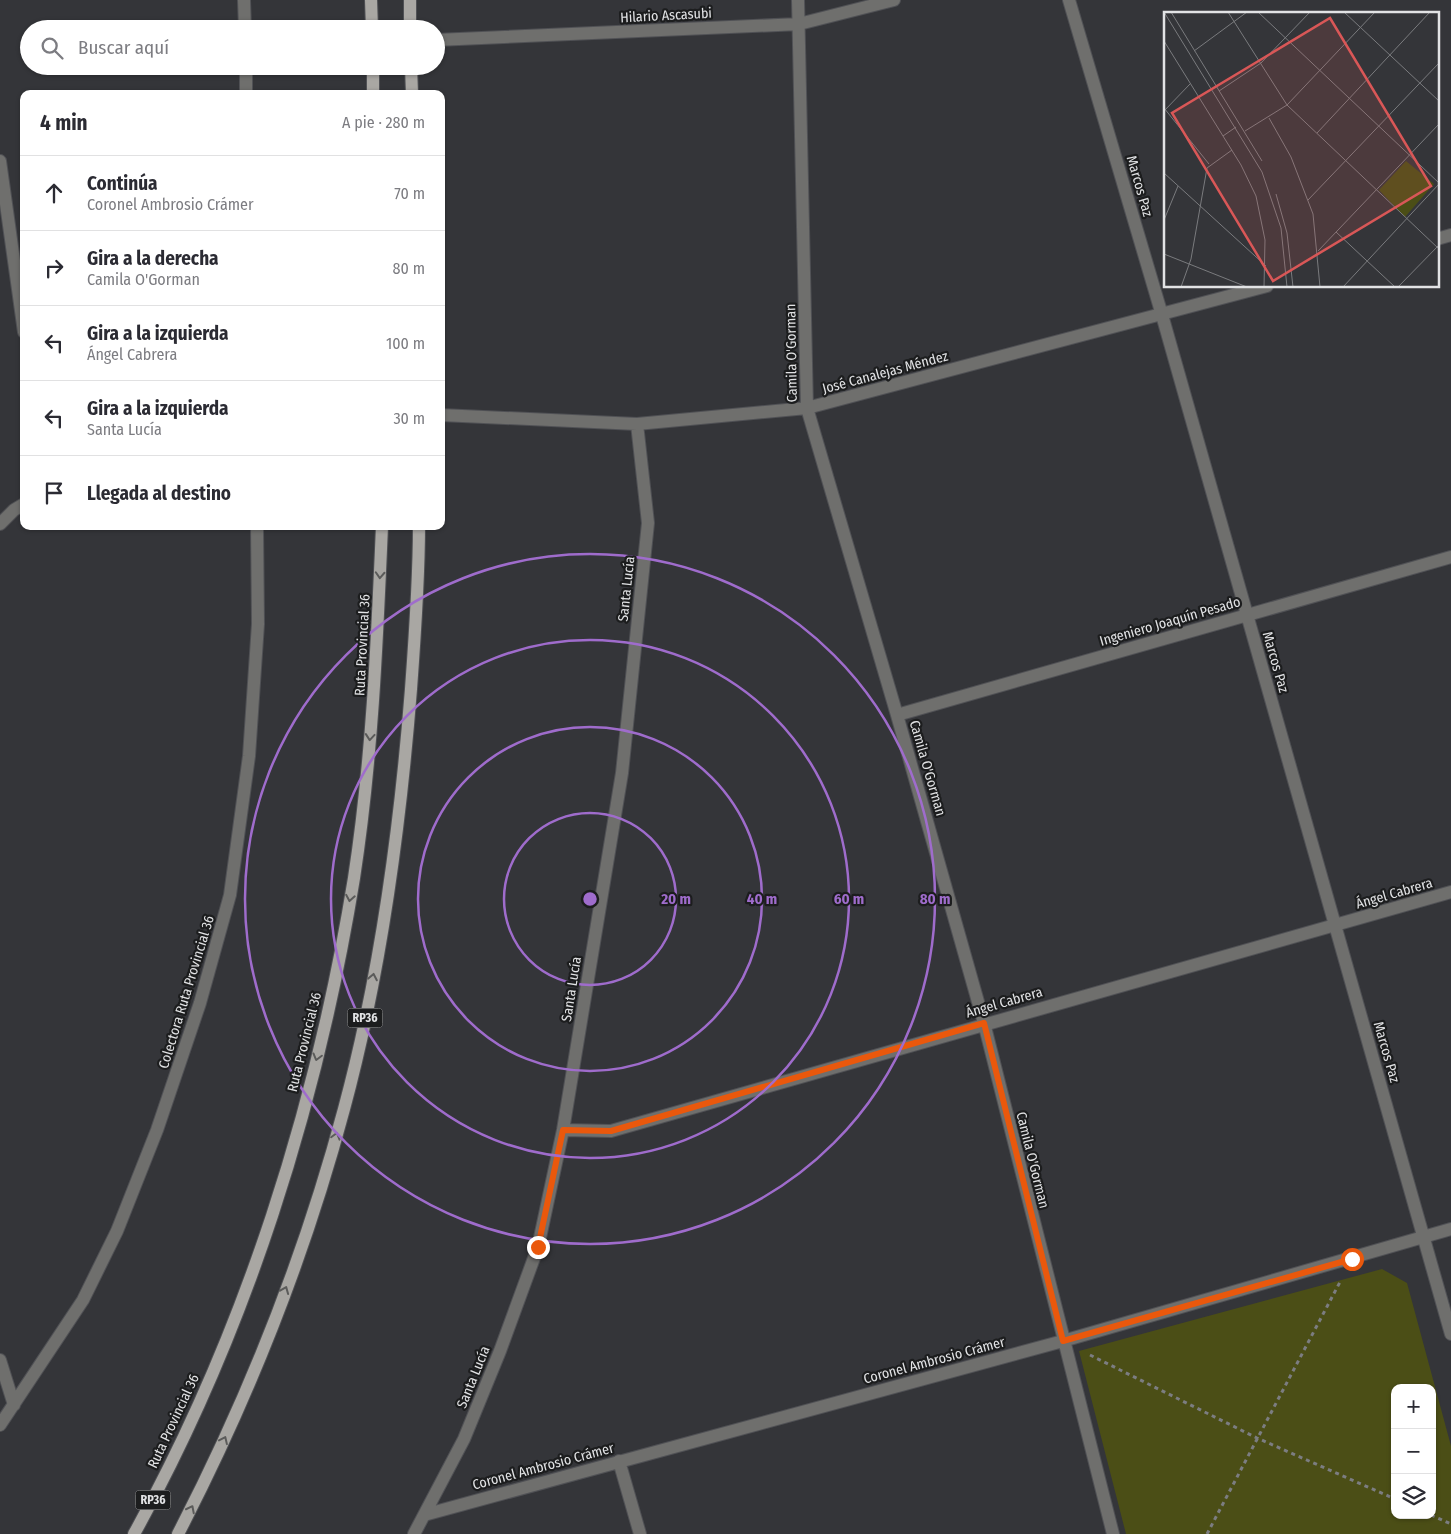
<!DOCTYPE html>
<html lang="es">
<head>
<meta charset="utf-8">
<style>
	body { margin:0; font-family:"Fira Sans Condensed",sans-serif; background:#f7f7f7; color:#2b2b33 }
	.controls { position:absolute; right:15px; bottom:15px; display:grid; overflow:hidden; border-radius:10px; box-shadow:0 1px 4px #0004 }
	.controls button { width:45px; height:45px; display:grid; place-items:center; padding:0; border:0; border-bottom:1px solid #e1e1e2; background:#fff; color:#2b2b33; font:25px sans-serif }
	.stop { position:absolute; width:15px; height:15px; margin:-11px; border:4px solid #ea580c; border-radius:50%; background:#fff }
	.stop.end { background:#ea580c; border-color:#fff; box-shadow:0 1px 5px #0008 }
	.list { margin:0; padding:0; list-style:none }
	h2 { display:flex; justify-content:space-between; align-items:center; height:65px; margin:0; padding:0 20px; font-size:21px }
	h2 small { font-size:16px; font-weight:400; color:#7c7c81 }
	.list li { display:grid; grid-template-columns:32px 1fr auto; gap:15px; align-items:center; box-sizing:border-box; height:75px; padding:0 20px; border-top:1px solid #e1e1e2 }
	.list b { display:block; font-size:19px; white-space:nowrap }
	.list p { margin:0; font-size:16px; white-space:nowrap; color:#7c7c81 }
	.list em { font-size:16px; font-style:normal; color:#7c7c81 }
	.icon { flex:none; width:28px; height:28px; fill:none; stroke:currentColor; stroke-width:2; stroke-linecap:round; stroke-linejoin:round }
	.map { position:relative; flex:none; width:1451px; height:1534px; overflow:hidden }
	.search { position:absolute; background:#fff; box-shadow:0 1px 4px #0004; left:20px; top:20px; width:425px; height:55px; display:flex; align-items:center; gap:12px; box-sizing:border-box; padding:0 18px; border-radius:28px; color:#7c7c81; font-size:19px }
	.panel { position:absolute; background:#fff; box-shadow:0 1px 4px #0004; left:20px; top:90px; width:425px; height:440px; border-radius:10px }
	.map>svg:first-child { display:block }
</style>
</head>
<body>
<div class="map">
<svg width="1451" height="1534" viewBox="0 0 1451 1534">
	<rect width="100%" height="100%" fill="#343539"/>
	<path fill="#4b4e16" fill-rule="evenodd" d="M1382 1269 1407 1283 1451 1446V1534H1126L1079 1351ZM1395 1388H1432V1515H1395Z"/>
	<g fill="none" stroke-linecap="round" stroke-linejoin="round">
		<g stroke="#505155" stroke-width="14">
			<path id="minor" d="M244 0 245 29
				M798 0 807 408 897 715 984 1023 1113 1534
				M1069 0 1162 315 1451 1334
				M436 40 799 24 894 0
				M246 66V94
				M0 161 24 332
				M1437 239 1451 235
				M441 415 637 424 807 408 1267 286
				M0 524 14 510 24 504
				M897 715 1451 557
				M563 1130 611 1131 1451 892
				M0 1360 14 1405
				M0 1425 83 1300 117 1231 157 1130 200 1003 230 895 249 756 258 624 257 526
				M619 1461 640 1534
				M424 1515 1063 1341 1451 1229
				M414 1534 464 1439 500 1351 538 1247 563 1130 622 773 648 523 637 424"/>
		</g>
		<g stroke="#505155" stroke-width="14">
			<path id="major" d="M371 0 372 29
				M410 0V29
				M373 66V94
				M411 66 412 94
				M134 1534C246 1332 317 1105 354 878 372 761 377 644 382 526
				M178 1534C248 1399 305 1255 344 1109 381 972 400 830 411 689 415 635 419 581 419 526"/>
		</g>
		<path stroke="#7c7d81" stroke-width="3" stroke-dasharray="4 4" stroke-linecap="butt" d="M1090 1355 1257 1438 1395 1499
			M1431 1515 1451 1524
			M1207 1534 1340 1282"/>
		<use href="#minor" stroke="#6f6f6d" stroke-width="12"/>
		<use href="#major" stroke="#a9a7a3" stroke-width="12"/>
	</g>
	<defs><path id="oneway-chevron" d="M-2-3.5L2.5 0L-2 3.5" fill="none" stroke-width="1.6" stroke-linecap="round" stroke-linejoin="round" transform="scale(1.25)"/></defs>
	<g stroke="#5b5b5a">
		<use href="#oneway-chevron" transform="translate(380 575) rotate(93)"/>
		<use href="#oneway-chevron" transform="translate(370 737) rotate(95)"/>
		<use href="#oneway-chevron" transform="translate(350 898) rotate(100)"/>
		<use href="#oneway-chevron" transform="translate(373 977) rotate(-79)"/>
		<use href="#oneway-chevron" transform="translate(317 1057) rotate(105)"/>
		<use href="#oneway-chevron" transform="translate(336 1136) rotate(-74)"/>
		<use href="#oneway-chevron" transform="translate(285 1290) rotate(-68)"/>
		<use href="#oneway-chevron" transform="translate(224 1440) rotate(-65)"/>
		<use href="#oneway-chevron" transform="translate(191 1509) rotate(-63)"/>
	</g>
	<g fill="none" stroke-linecap="round" stroke-linejoin="round">
		<path stroke="#ea580c" stroke-width="6" d="M538 1247 563 1130 611 1131 984 1023 1063 1341 1352 1259"/>
	</g>
	<g fill="none" stroke="#9f6ccc" stroke-width="2.5">
		<circle cx="590" cy="899" r="86"/>
		<circle cx="590" cy="899" r="172"/>
		<circle cx="590" cy="899" r="259"/>
		<circle cx="590" cy="899" r="345"/>
	</g>
	<g text-anchor="middle" stroke-width="4.5" stroke-linejoin="round" paint-order="stroke">
		<g fill="#1c1d1e" stroke="#a7a8a9" stroke-width="1">
			<rect x="347.5" y="1008.5" width="35" height="19" rx="4"/>
			<rect x="135.5" y="1490.5" width="35" height="19" rx="4"/>
		</g>
		<g font-size="12" font-weight="bold" fill="#e2e3e5">
			<text x="365" y="1022">RP36</text>
			<text x="153" y="1504">RP36</text>
		</g>
		<g font-size="14" fill="#e2e3e5" stroke="#1c1d1e">
			<text transform="translate(666 15) rotate(-3)" y="5">Hilario Ascasubi</text>
			<text transform="translate(1140 186) rotate(74)" y="5">Marcos Paz</text>
			<text transform="translate(791 353) rotate(-91)" y="5">Camila O'Gorman</text>
			<text transform="translate(885 372) rotate(-15)" y="5">José Canalejas Méndez</text>
			<text transform="translate(626 589) rotate(-84)" y="5">Santa Lucía</text>
			<text transform="translate(1170 621) rotate(-16)" y="5">Ingeniero Joaquín Pesado</text>
			<text transform="translate(362 645) rotate(-87)" y="5">Ruta Provincial 36</text>
			<text transform="translate(1276 662) rotate(74)" y="5">Marcos Paz</text>
			<text transform="translate(928 768) rotate(74)" y="5">Camila O'Gorman</text>
			<text transform="translate(1394 893) rotate(-16)" y="5">Ángel Cabrera</text>
			<text transform="translate(571 989) rotate(-81)" y="5">Santa Lucía</text>
			<text transform="translate(186 992) rotate(-73)" y="5">Colectora Ruta Provincial 36</text>
			<text transform="translate(1004 1002) rotate(-16)" y="5">Ángel Cabrera</text>
			<text transform="translate(304 1042) rotate(-76)" y="5">Ruta Provincial 36</text>
			<text transform="translate(1387 1052) rotate(74)" y="5">Marcos Paz</text>
			<text transform="translate(1033 1160) rotate(76)" y="5">Camila O'Gorman</text>
			<text transform="translate(934 1360) rotate(-15)" y="5">Coronel Ambrosio Crámer</text>
			<text transform="translate(473 1377) rotate(-68)" y="5">Santa Lucía</text>
			<text transform="translate(173 1421) rotate(-65)" y="5">Ruta Provincial 36</text>
			<text transform="translate(543 1466) rotate(-15)" y="5">Coronel Ambrosio Crámer</text>
		</g>
	</g>
	<g transform="translate(1164 12)">
		<rect width="275" height="275" fill="#343539"/>
		<path d="M242 149 270 172 241 205 215 178Z" fill="#4b4e16"/>
		<path fill="none" stroke="#7a7b7e" stroke-width="1" d="M0 0 98 160 117 216 123 275M7 0 98 149M64 0 123 93 275 237M94 0 275 171M180 0 275 89M0 29 77 153 92 184 101 228 100 275M30 39 83 0M55 79 97 51 146 0M0 96 45 152M0 99 26 72M105 106 127 145 149 202 156 275M81 119 123 93 211 0M153 121 266 0M59 124 72 115M0 161 102 254M112 182 123 221 129 275M144 188 275 51M0 208 14 174M172 220 231 275M154 239 275 112M0 242 83 275M17 275 27 247 43 156 68 138M179 275 275 172M234 275 275 233"/>
		<path fill="#d95757" fill-opacity="0.15" stroke="#d95757" stroke-width="2.5" d="M166 6 267 174 109 269 8 101Z"/>
		<rect width="275" height="275" fill="none" stroke="#e2e3e5" stroke-width="2.5"/>
	</g>
	<circle cx="590" cy="899" r="8" fill="#9f6ccc" stroke="#1c1d1e" stroke-width="2.5"/>
	<g font-size="15" text-anchor="middle" font-weight="bold" fill="#9f6ccc" stroke="#1c1d1e" stroke-width="4.5" stroke-linejoin="round" paint-order="stroke">
		<text x="676" y="904">20 m</text>
		<text x="762" y="904">40 m</text>
		<text x="849" y="904">60 m</text>
		<text x="935" y="904">80 m</text>
	</g>
</svg>
<div class="controls">
<button>+</button>
<button>−</button>
<button><svg class="icon" aria-label="layers" viewBox="0 0 24 24"><path d="M12 4l9 5-9 5-9-5zM3 14l9 5 9-5"/></svg></button>
</div>
<div class="stop" style="left:1352px;top:1259px"></div>
<div class="stop end" style="left:538px;top:1247px"></div>
<div class="search"><svg class="icon" aria-label="search" viewBox="0 0 24 24"><circle cx="10" cy="10" r="6"/><path d="M15 15l6 6"/></svg>Buscar aquí</div>
<section class="panel">
<h2>4 min<small>A pie · 280 m</small></h2>
<ul class="list">
<li><svg class="icon" aria-label="ahead" viewBox="0 0 24 24"><path d="M12 20V5M6 11l6-6 6 6"/></svg><div><b>Continúa</b><p>Coronel Ambrosio Crámer</p></div><em>70 m</em></li>
<li><svg class="icon" aria-label="right" viewBox="0 0 24 24"><path d="M7 20v-9h11M14 6l5 5-5 5"/></svg><div><b>Gira a la derecha</b><p>Camila O'Gorman</p></div><em>80 m</em></li>
<li><svg class="icon" aria-label="left" viewBox="0 0 24 24"><path d="M17 20v-9H6M10 6l-5 5 5 5"/></svg><div><b>Gira a la izquierda</b><p>Ángel Cabrera</p></div><em>100 m</em></li>
<li><svg class="icon" aria-label="left" viewBox="0 0 24 24"><path d="M17 20v-9H6M10 6l-5 5 5 5"/></svg><div><b>Gira a la izquierda</b><p>Santa Lucía</p></div><em>30 m</em></li>
<li><svg class="icon" aria-label="arrive" viewBox="0 0 24 24"><path d="M6 21V4h12l-3 4 3 4H6"/></svg><div><b>Llegada al destino</b></div></li>
</ul>
</section>
</div>
</body>
</html>
